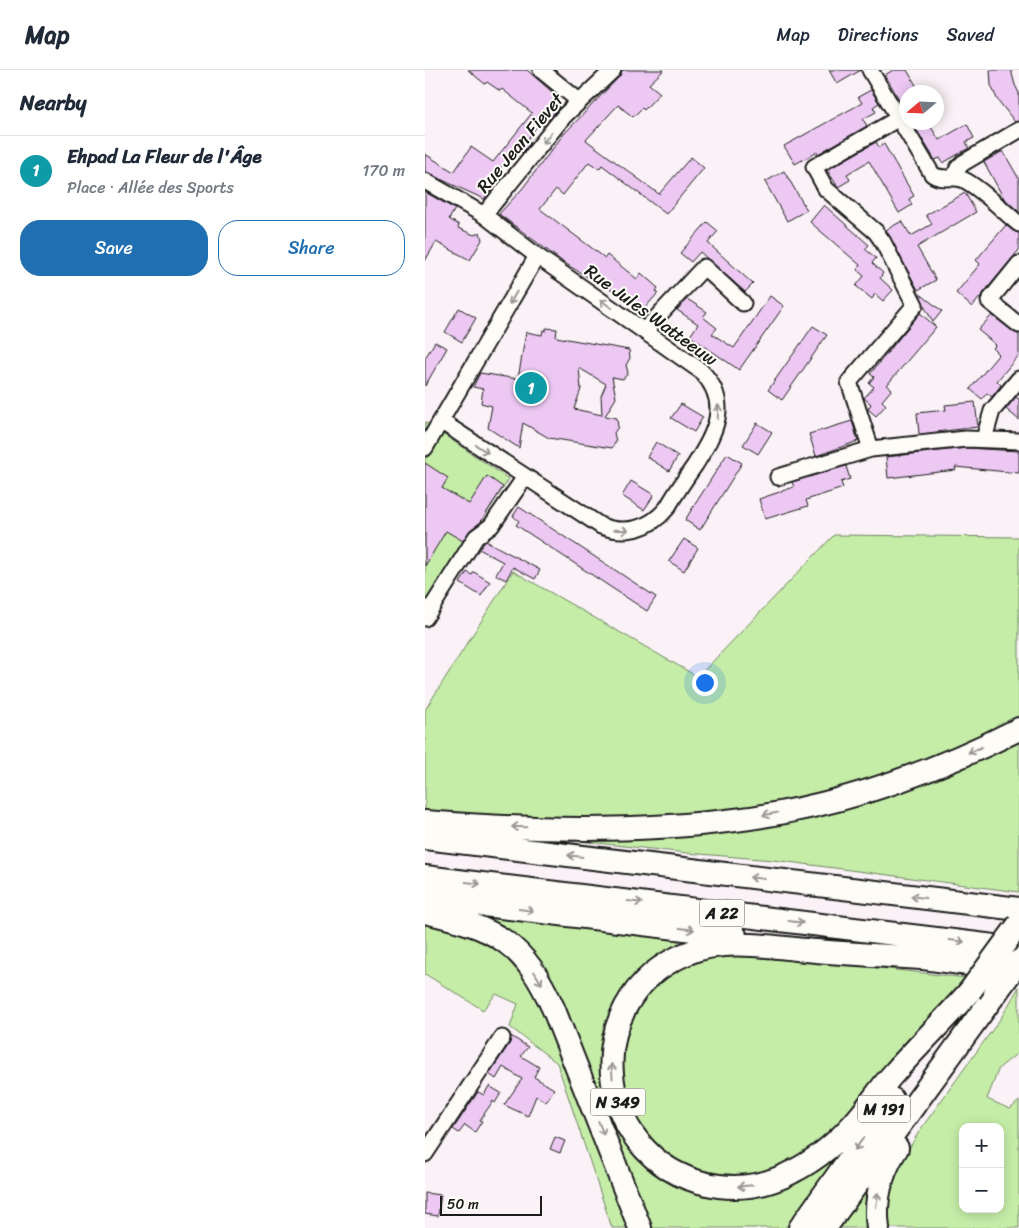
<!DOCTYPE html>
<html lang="en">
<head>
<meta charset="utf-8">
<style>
	body { margin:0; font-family:Sriracha,sans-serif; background:#f6f6f7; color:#1f2937 }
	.controls { position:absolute; right:15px; bottom:15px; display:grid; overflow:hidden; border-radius:10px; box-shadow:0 2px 12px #0003 }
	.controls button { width:45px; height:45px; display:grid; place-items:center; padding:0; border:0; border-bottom:1px solid #e0e1e3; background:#fff; color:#1f2937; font:25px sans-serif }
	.compass { position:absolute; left:474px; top:15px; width:45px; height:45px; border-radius:50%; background:#fff; box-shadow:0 2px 12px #0003; rotate:251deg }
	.scale { position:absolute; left:15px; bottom:12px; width:102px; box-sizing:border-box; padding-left:5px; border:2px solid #1c1c1c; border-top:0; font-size:14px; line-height:18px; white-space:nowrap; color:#1c1c1c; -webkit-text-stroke:4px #fdfcf7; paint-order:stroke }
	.you { position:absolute; left:279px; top:612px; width:18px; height:18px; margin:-12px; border:4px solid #fff; border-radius:50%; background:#1a73e8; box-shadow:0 0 0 8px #1a73e833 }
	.badge { display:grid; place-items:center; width:32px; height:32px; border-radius:50%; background:#1f6fb2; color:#fff; font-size:16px; font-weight:700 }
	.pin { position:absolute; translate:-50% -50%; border:2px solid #fff; box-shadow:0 1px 5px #0006 }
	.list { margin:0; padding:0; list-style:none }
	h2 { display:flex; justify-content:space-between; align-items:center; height:65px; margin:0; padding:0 20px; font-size:21px }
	h2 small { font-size:16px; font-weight:400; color:#747a83 }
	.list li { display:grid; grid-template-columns:32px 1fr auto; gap:15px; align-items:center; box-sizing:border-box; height:70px; padding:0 20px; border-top:1px solid #e0e1e3 }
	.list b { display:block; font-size:19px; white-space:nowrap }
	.list p { margin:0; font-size:16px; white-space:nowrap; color:#747a83 }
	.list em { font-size:16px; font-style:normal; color:#747a83 }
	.actions { display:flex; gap:10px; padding:15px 20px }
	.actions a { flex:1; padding:11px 0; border:1px solid #1f6fb2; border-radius:20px; text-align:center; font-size:18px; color:#1f6fb2 }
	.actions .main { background:#1f6fb2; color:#fff }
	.map { position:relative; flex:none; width:594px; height:1158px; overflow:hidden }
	header { display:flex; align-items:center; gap:30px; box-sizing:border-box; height:70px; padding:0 25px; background:#fff; border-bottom:1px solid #e0e1e3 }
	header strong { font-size:24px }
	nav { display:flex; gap:28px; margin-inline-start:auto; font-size:18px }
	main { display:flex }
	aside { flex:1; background:#fff }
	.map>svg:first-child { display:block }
</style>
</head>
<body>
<header>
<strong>Map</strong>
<nav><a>Map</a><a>Directions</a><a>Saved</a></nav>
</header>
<main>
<aside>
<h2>Nearby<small></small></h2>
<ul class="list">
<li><span class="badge" style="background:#0f9aa8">1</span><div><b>Ehpad La Fleur de l'Âge</b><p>Place · Allée des Sports</p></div><em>170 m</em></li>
</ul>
<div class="actions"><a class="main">Save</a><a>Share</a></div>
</aside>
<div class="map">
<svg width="594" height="1158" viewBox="0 0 594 1158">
	<rect width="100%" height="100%" fill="#faf2f6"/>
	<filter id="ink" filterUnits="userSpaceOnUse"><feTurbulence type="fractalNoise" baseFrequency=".02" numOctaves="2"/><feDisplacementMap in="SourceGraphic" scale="10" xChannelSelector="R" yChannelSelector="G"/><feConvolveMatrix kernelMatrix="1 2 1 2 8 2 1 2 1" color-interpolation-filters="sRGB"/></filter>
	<g filter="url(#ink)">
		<path fill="#c5eda8" stroke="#708462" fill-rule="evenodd" d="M0 352 84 409 0 537Z
			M409 465 594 467V646L545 673 437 712 351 732 256 746 174 750 0 744V640L88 501 273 607Z
			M594 669V822L348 790 262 783 145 770 146 767 239 765Z
			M61 844 253 867V880L214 907 184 1028 272 1119 407 1087 410 1090 360 1158H222L139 948 59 851Z
			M0 852 42 860 86 888 122 944 205 1158H187L132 993 85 957 93 934 71 924 58 940 0 904Z
			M316 882 541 908 411 1058 387 1078 363 1093 339 1103 308 1107 283 1106 259 1096 222 1067 210 1049 200 1025 197 1003 198 978 207 946 228 914 258 894 287 884Z
			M594 917V982L574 998 562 1029 585 1039 594 1031V1158H462L463 1132 469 1104 495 1060 576 948ZM538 1057H575V1139H538Z
			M444 1116 445 1158H414Z"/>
		<path fill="#ecc8f3" stroke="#1c1c1c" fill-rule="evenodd" d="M43 0H102L133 27 134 37 118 56 114 53 102 70 105 73 97 83 92 79 72 102 78 106 59 129 0 102V84L29 102 46 77 68 92 107 43 77 19 75 21 62 12 60 14Z
			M197 0H239L224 14 235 23 219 40 217 38 208 47 193 35 161 70 234 124 266 87 279 98 241 144 177 95 174 99 164 92 138 125 131 119 115 139 180 188 182 185 212 209 216 203 233 218 231 221 233 223 217 241 174 211 173 212 165 206 164 208 138 192 74 144 97 119 138 65 194 7Z
			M404 0H436L412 14Z
			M468 0H482L495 22H482V43L460 5Z
			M565 0H586L590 15 594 23V51L590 52 572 29 566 15Z
			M446 20 454 33 448 37 451 42 438 49 442 56 393 84 392 82 370 94 359 76 437 33 433 27Z
			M487 52H503L514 70 542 54 549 68 541 72 544 78 518 93 515 88 510 90Z
			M451 72 454 77 459 74 489 126 484 129 487 135 474 143 444 91 422 104 425 110 413 117 402 100Z
			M578 81 594 109V142L578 127 559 92Z
			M359 101 382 140 362 151 340 112Z
			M0 122 30 139 24 149 34 155 33 158 49 165 55 162 57 170 45 190 11 172 0 191Z
			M540 123 551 142 492 177 511 210 493 220 461 160 477 151 486 166 507 154 501 145Z
			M399 135 444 175 440 179 451 188 447 193 458 203 455 208 468 220 458 231 450 224 447 229 431 216 439 206 432 200 435 195 385 152Z
			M282 152 293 161 283 173 328 214 320 222 275 182 266 192 255 183Z
			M581 155 588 161 594 163V180L547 237 531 223 555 194 551 190Z
			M494 223 517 241 508 252 499 236Z
			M345 226 359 236 314 300 265 266 273 254 252 240 262 229 273 236 282 242 278 247 292 258 287 264 309 278Z
			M34 238 51 248 37 272 20 262Z
			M495 243 511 257 462 315 467 319 457 331 461 335 451 346 443 339 446 334 439 328 449 317 444 313 449 307 445 304Z
			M567 245 594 265V285L572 311 576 315 567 327 562 323 557 329 545 319 574 284 568 278 571 275 553 260Z
			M388 256 402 265 357 330 343 320Z
			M121 258 132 259 131 267 204 280 205 288 201 295 203 303 198 309 187 307 191 328 180 346 192 348 193 357 189 363 191 371 187 378 124 368 98 353 94 378 63 358 67 336 56 333 58 319 48 317 55 303 93 309 101 262 117 265 118 260 121 261ZM154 298 181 314 176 326 177 345 149 339 156 319Z
			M10 272 22 278 0 316V288Z
			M591 327 594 329V350L581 339Z
			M550 332 553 357 494 364 492 343 521 340 520 335Z
			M256 334 278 347 269 362 246 348Z
			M427 351 433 371 391 386 384 364Z
			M332 353 347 362 333 384 318 375Z
			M231 372 253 386 244 401 222 387Z
			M541 378 594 381V403L530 397 531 400 463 408 461 387Z
			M302 384 317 393 275 460 260 450Z
			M0 393 23 408 17 418 44 434 62 406 78 417 55 453 45 460 38 471 21 461 0 496Z
			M421 396 425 409 416 412 418 418 381 430 383 436 340 449 334 429 369 417 367 412Z
			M206 411 229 425 219 440 197 426Z
			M94 437 231 527 222 541 91 455 94 451 88 446Z
			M259 469 273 478 259 501 244 491Z
			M61 471 115 500 110 509 88 497 81 510 71 505 78 492 54 479Z
			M42 502 47 505 49 502 65 512 56 526 35 513Z
			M86 966 103 977 96 986 114 997 109 1007 129 1019 121 1032 111 1026 103 1046 79 1035 97 1009 78 997 71 1009 64 1004 85 973Z
			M64 1016 76 1023 70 1033 68 1031 55 1050 57 1051 50 1062 40 1055 34 1063 28 1059 53 1022 59 1025Z
			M130 1067 140 1071 135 1083 125 1079Z
			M0 1123 16 1125 13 1146 0 1144Z"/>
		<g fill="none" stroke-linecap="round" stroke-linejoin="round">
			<g stroke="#1c1c1c" stroke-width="19">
				<path id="minor" d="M116 0 154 31
					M445 0 507 104C517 112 530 104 541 111 559 121 578 141 594 154
					M529 107 533 98 538 93 594 60
					M0 111 59 145 112 186 276 301C307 333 290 363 270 395 260 409 251 423 242 438 225 459 201 465 176 456L17 352
					M59 145 139 46 188 0
					M594 194 564 231 594 255
					M219 261 279 197 318 233
					M559 369 567 341 594 309
					M0 378 112 186
					M446 379 424 312 490 235 458 172 451 162 401 119 389 97 474 48
					M353 407 446 379 541 369 594 371
					M0 548 51 467 66 456 100 407
					M0 1084 77 968"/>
			</g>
			<g stroke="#1c1c1c" stroke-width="26">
				<path id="highway" d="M0 752C103 760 208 763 310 750 409 738 505 704 594 659
					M0 768 594 839
					M0 807 594 879
					M0 828 310 865
					M0 842C71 858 99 872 129 940L215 1158
					M483 886 581 899
					M498 888C463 886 427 884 391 881 352 878 300 867 263 883 145 930 170 1100 294 1116 319 1119 345 1114 367 1102 393 1089 417 1068 436 1045 447 1031 457 1016 469 1003 494 975 520 949 545 921
					M375 1158 467 1029
					M400 1158 570 924
					M453 1158C449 1129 456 1103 472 1078"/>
			</g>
			<use href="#minor" stroke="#fdfcf7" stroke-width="15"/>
			<use href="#highway" stroke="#fdfcf7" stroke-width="22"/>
			<g stroke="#1c1c1c" stroke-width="26" stroke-linecap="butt">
				<path id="highway-bridge" d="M545 921 594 854
					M570 924 594 891"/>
			</g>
			<use href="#highway-bridge" stroke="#fdfcf7" stroke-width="22"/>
		</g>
		<defs><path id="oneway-shaft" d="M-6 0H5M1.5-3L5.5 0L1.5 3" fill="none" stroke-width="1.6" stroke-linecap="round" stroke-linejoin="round" transform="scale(1.25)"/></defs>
		<g stroke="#989794">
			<use href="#oneway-shaft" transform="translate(122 68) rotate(129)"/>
			<use href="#oneway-shaft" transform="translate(88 228) rotate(120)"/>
			<use href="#oneway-shaft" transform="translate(181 234) rotate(-145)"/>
			<use href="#oneway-shaft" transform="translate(293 342) rotate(-88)"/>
			<use href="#oneway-shaft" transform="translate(57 379) rotate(33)"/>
			<use href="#oneway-shaft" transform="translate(196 460) rotate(2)"/>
			<use href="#oneway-shaft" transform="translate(550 680) rotate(156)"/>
			<use href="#oneway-shaft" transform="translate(345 744) rotate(170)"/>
			<use href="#oneway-shaft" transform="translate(94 757) rotate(-178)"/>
			<use href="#oneway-shaft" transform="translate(150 786) rotate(-173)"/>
			<use href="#oneway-shaft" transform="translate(332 808) rotate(-173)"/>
			<use href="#oneway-shaft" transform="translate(48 813) rotate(7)"/>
			<use href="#oneway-shaft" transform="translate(493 827) rotate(-173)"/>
			<use href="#oneway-shaft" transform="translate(210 832) rotate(7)"/>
			<use href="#oneway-shaft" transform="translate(101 840) rotate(7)"/>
			<use href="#oneway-shaft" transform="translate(371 852) rotate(7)"/>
			<use href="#oneway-shaft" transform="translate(262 859) rotate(7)"/>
			<use href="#oneway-shaft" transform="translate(532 871) rotate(7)"/>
			<use href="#oneway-shaft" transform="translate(113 908) rotate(59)"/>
			<use href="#oneway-shaft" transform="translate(187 1001) rotate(-94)"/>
			<use href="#oneway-shaft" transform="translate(176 1058) rotate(69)"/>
			<use href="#oneway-shaft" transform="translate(434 1074) rotate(125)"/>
			<use href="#oneway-shaft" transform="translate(320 1116) rotate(175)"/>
			<use href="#oneway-shaft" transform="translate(452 1130) rotate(-83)"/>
		</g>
	</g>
	<g text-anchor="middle" stroke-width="4" stroke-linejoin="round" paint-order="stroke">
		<g fill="#fdfcf7" stroke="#605f5e" stroke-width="1">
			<rect x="274.5" y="829.5" width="45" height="27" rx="4"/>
			<rect x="165.5" y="1018.5" width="55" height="27" rx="4"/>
			<rect x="433" y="1025.5" width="52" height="27" rx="4"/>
		</g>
		<g font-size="16" font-weight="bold" fill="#1c1c1c">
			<text x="297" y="849">A 22</text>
			<text x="193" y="1038">N 349</text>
			<text x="459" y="1045">M 191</text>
		</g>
		<g font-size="18" fill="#1c1c1c" stroke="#fdfcf7">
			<text transform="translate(95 73) rotate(-50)" y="6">Rue Jean Fievet</text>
			<text transform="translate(226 245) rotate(36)" y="6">Rue Jules Watteeuw</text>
		</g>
	</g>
</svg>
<div class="controls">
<button>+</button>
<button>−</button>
</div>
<svg class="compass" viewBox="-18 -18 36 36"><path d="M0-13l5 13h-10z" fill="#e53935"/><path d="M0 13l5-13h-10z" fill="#747a83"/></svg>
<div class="scale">50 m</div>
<div class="you"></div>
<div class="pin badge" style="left:106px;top:318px;background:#0f9aa8">1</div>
</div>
</main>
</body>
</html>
